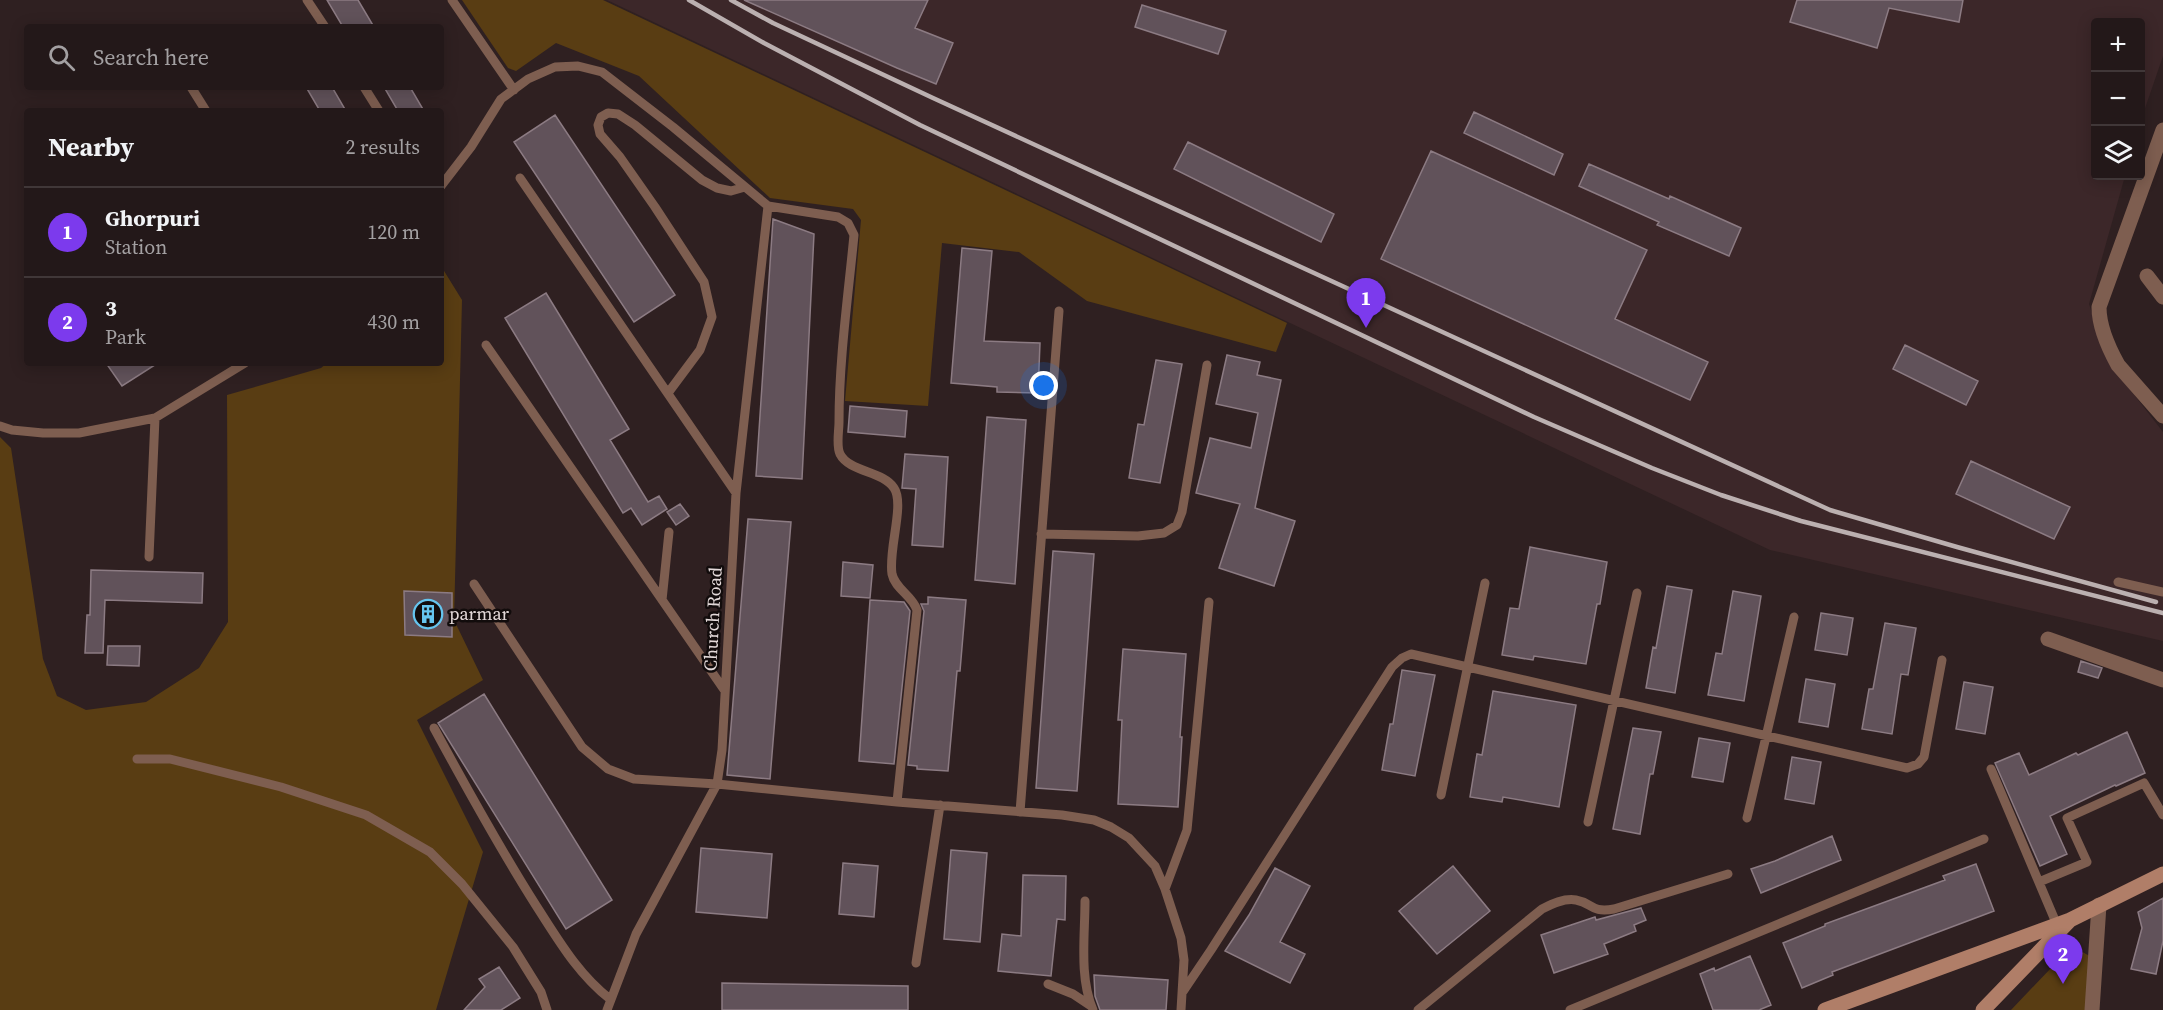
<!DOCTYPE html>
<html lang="en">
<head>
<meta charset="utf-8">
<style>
	body { margin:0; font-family:"Source Serif 4",serif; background:#2b2122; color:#f1f3f6 }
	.controls { position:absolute; right:18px; top:18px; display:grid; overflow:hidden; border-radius:6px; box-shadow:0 3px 15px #0003 }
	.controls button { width:54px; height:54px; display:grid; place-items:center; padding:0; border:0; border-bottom:2px solid #403738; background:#231819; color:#f1f3f6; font:30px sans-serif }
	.you { position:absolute; left:1044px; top:386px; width:21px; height:21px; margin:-15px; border:4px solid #fff; border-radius:50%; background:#1a73e8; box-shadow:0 0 0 9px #1a73e833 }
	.badge { display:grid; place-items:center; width:39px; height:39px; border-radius:50%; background:#7c3aed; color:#fff; font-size:20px; font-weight:700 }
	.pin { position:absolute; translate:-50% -50px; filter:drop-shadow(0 2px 3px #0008) }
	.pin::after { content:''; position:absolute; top:32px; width:21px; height:18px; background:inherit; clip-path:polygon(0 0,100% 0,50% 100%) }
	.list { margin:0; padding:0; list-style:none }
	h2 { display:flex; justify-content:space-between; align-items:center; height:78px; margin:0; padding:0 24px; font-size:26px }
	h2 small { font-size:20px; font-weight:400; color:#a3a0a2 }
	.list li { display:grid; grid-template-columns:39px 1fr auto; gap:18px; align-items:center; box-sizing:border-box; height:90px; padding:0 24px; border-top:2px solid #403738 }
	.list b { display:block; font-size:22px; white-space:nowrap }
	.list p { margin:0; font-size:20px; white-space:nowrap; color:#a3a0a2 }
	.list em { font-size:20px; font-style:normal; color:#a3a0a2 }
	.icon { flex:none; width:33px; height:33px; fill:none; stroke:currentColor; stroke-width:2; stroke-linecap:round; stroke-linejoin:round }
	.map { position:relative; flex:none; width:2163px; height:1010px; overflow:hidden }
	.search { position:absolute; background:#231819; box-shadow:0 3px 15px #0003; left:24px; top:24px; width:420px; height:66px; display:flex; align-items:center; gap:15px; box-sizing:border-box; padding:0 21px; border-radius:6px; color:#a3a0a2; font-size:22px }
	.panel { position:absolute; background:#231819; box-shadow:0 3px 15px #0003; left:24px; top:108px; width:420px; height:258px; border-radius:6px }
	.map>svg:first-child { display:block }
</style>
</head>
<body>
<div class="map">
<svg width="2163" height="1010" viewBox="0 0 2163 1010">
	<rect width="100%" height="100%" fill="#2f2021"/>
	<path fill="#3c2729" d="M607 0H2163V56L2141 120 2140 22H2096V176H2125L2089 304 2108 361 2163 432V641L1770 550Z"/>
	<path fill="#593d13" d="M462 0H603L1287 323 1276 352 1087 301 1019 252 942 243 928 406 845 401 861 220 853 209 770 198 639 76 556 43 516 71 508 68Z
		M441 266 462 300 454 620 483 680 417 720 483 852 436 1010H0V437L11 448 43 659 57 696 86 710 146 702 199 668 228 622 227 395 321 368 327 363H441Z
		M2072 946 2093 958 2087 1010H2011Z"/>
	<path fill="#61525a" stroke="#8c7b83" stroke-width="1.5" d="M327 0H358L374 27H343Z
		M744 0H928L915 28 953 43 936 84 897 68Z
		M1797 0H1963L1959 22 1889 8 1877 48 1790 22Z
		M1142 5 1226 31 1218 54 1135 27Z
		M306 87H332L346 111H320Z
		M384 87H410L424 111H398Z
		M1474 112 1563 154 1554 175 1464 133Z
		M555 115 675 295 634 322 514 142Z
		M1188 142 1334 214 1321 242 1174 169Z
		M1431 151 1647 250 1615 319 1708 362 1690 400 1381 259Z
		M1589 164 1669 199 1670 196 1741 228 1729 256 1657 225 1659 222 1579 186Z
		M773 219 814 234 802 479 756 476Z
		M962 248 992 251 984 341 1040 343 1038 393 997 392V387L951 383Z
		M546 293 629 429 610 440 648 502 659 496 667 509 642 525 631 508 623 513 505 318Z
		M1905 345 1978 381 1966 405 1893 369Z
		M1227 355 1260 362 1257 375 1281 380 1255 508 1295 521 1274 586 1219 568 1240 504 1196 493 1210 438 1251 448 1258 413 1216 404Z
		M1156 360 1182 364 1160 483 1129 478 1138 424 1144 425Z
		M106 363H158L122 386Z
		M850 406 907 411 905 437 848 432Z
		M987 417 1026 420 1015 584 975 580Z
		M905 454 948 457 943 547 912 545 916 489 902 488Z
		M1971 461 2070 507 2054 539 1956 494Z
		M680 504 689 516 676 525 667 512Z
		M748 519 791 522 770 779 727 775Z
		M1530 547 1607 562 1600 604H1597L1586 664 1534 656 1533 660 1502 655 1510 608 1519 609Z
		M1053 551 1094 554 1077 791 1036 788Z
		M843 562 873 565 870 598 841 596Z
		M91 570 203 573 202 603 105 600 103 653H85L87 615H90Z
		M1667 586 1692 590 1675 693 1646 688 1653 647 1656 648Z
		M404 591 452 593V637L405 635Z
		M1733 591 1761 596 1744 701 1708 695 1716 653 1722 654Z
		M928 597 966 600 960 671H957L948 771 917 769V766L908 765 924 611 921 604H928Z
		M870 600 904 602 910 611 894 764 859 761Z
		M1821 613 1853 618 1847 655 1815 650Z
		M1885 623 1916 628 1908 675 1901 674 1892 734 1862 729 1869 689H1873Z
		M108 646H140L139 666 107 665Z
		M1123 649 1186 654 1180 737H1182L1178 807 1118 804 1122 720H1118Z
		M2081 661 2102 668 2098 678 2078 672Z
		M1402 670 1435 675 1415 776 1382 770 1390 724H1393Z
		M1806 679 1835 684 1828 727 1799 722Z
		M1964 682 1993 687 1985 734 1956 729Z
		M1493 691 1576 705 1559 807 1503 797 1502 802 1470 797 1477 754 1482 755Z
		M484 694 612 900 566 929 438 723Z
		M1633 728 1661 732 1653 774H1650L1640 834 1613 829Z
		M2127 732 2145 773 2116 786 2115 785 2050 816 2067 854 2040 866 1995 763 2019 753 2029 775 2076 753 2078 755Z
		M1699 738 1730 743 1723 782 1692 777Z
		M1792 757 1821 762 1814 804 1785 799Z
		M1832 836 1841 860 1761 893 1751 869 1775 861Z
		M701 848 772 854 767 918 696 912Z
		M951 850 987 853 980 942 944 939Z
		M843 863 878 866 874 917 839 914Z
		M1976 864 1994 911 1832 972 1833 975 1802 988 1783 943 1825 926V924L1945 880 1943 876Z
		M1453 866 1490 911 1437 954 1399 911Z
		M1275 868 1310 886 1280 942 1305 954 1290 983 1225 951 1249 915Z
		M1023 875 1066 876 1065 920 1057 919 1051 976 998 971 1002 934 1021 936Z
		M2163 898V941L2156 974 2131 969 2142 928 2138 912Z
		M1641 908 1646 920 1634 925 1636 931 1604 944 1608 954 1554 973 1541 935 1595 917 1596 920Z
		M1750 956 1771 1005 1759 1010H1713L1700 974 1714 968 1715 971Z
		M499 967 520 998 501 1010H464L485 987 479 979Z
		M1094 975 1168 980 1166 1010H1100L1095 996Z
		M722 983 908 986V1010H722Z"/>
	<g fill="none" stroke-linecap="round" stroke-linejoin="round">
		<path stroke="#7e5e50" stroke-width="9" d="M307 0 325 27
			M452 0 514 90
			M191 87 206 111
			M364 87 379 111
			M520 178 736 493
			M441 186 471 147 501 99 528 79 555 67 578 66 602 72 673 127 768 206 838 217 848 223 854 235C848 297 839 360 839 422 839 431 836 446 840 454 849 472 883 471 894 488 905 504 888 550 892 574 895 589 912 595 917 610L897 802
			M486 345 725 691
			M668 393 700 350 712 317 704 282 655 207 620 157 600 134 598 125 601 117 608 113 618 114 635 125 702 180 717 188 731 191 745 187
			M0 426 12 430 43 433H79L155 418 245 363
			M1041 534 1138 536 1164 533 1177 525 1182 512 1207 365
			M149 557 155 418
			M2118 582 2163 592
			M474 584 582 747 608 769 634 779 717 784 897 802 1062 815 1094 820 1111 827 1129 838 1155 866 1165 889 1181 938 1184 960 1181 1010
			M662 600 669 532
			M434 728C467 789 500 849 537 907 559 941 578 974 610 999
			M137 759H170L281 787 366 815 430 852 462 884 513 947 541 992 547 1010
			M1991 769 2057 925
			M1441 795 1485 583
			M1020 812 1059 311
			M1747 818 1794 617
			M1588 822 1637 593
			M2039 882 2087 862 2067 818 2144 783 2163 815
			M1165 889 1187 830 1209 602
			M1085 901C1085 936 1079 977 1093 1010
			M916 963 940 805
			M1048 984 1073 994 1091 1006
			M1182 993 1211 950 1392 667 1402 658 1411 654 1907 768 1918 764 1924 757 1942 660
			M607 1010 636 934 717 784 722 750 736 493 768 206
			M1418 1010 1542 909C1552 904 1564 898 1576 900 1593 903 1590 913 1614 909L1728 874
			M1570 1010 1984 839"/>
		<path stroke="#7e5e50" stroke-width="15" d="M2163 130 2099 307C2099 327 2108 347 2118 365L2163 416
			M2147 276 2163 297
			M2048 639 2163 680
			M2092 1010 2099 905"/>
		<path stroke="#b07e68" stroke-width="15" d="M1825 1010 2070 920
			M1983 1010 2070 920 2163 874"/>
		<path stroke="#bbb0b0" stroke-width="4.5" d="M689 0 764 43 920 125 1534 417 1652 468 1721 495 1801 521 2163 613
			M731 0 773 23 933 98 1830 510 1957 547 2156 602"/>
	</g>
	<defs>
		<g id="building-ring" transform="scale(1.5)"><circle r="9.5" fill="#120c0c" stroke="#65c5ef" stroke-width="1.5"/><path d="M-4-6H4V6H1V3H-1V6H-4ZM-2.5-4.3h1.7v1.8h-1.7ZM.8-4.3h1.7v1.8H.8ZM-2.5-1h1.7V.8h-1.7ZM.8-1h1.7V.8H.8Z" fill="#65c5ef"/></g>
	</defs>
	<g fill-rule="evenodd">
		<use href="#building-ring" x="428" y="614"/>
	</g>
	<g text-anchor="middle" stroke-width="5" stroke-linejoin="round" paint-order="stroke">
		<g font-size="18" fill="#e3d9d9" stroke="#120c0c" text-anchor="start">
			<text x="449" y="620">parmar</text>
		</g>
		<g font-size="18" fill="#e3d9d9" stroke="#120c0c">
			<text transform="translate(713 619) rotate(-87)" y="6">Church Road</text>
		</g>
	</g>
</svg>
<div class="controls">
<button>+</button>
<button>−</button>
<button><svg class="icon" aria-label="layers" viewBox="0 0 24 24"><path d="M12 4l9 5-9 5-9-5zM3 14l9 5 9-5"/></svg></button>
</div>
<div class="you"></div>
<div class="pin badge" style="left:1366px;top:328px">1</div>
<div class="pin badge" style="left:2063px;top:984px">2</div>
<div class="search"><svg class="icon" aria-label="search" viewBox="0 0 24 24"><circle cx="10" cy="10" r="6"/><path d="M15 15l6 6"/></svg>Search here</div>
<section class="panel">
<h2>Nearby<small>2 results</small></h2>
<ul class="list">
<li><span class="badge">1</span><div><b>Ghorpuri</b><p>Station</p></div><em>120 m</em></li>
<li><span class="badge">2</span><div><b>3</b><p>Park</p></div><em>430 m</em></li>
</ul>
</section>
</div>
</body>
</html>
